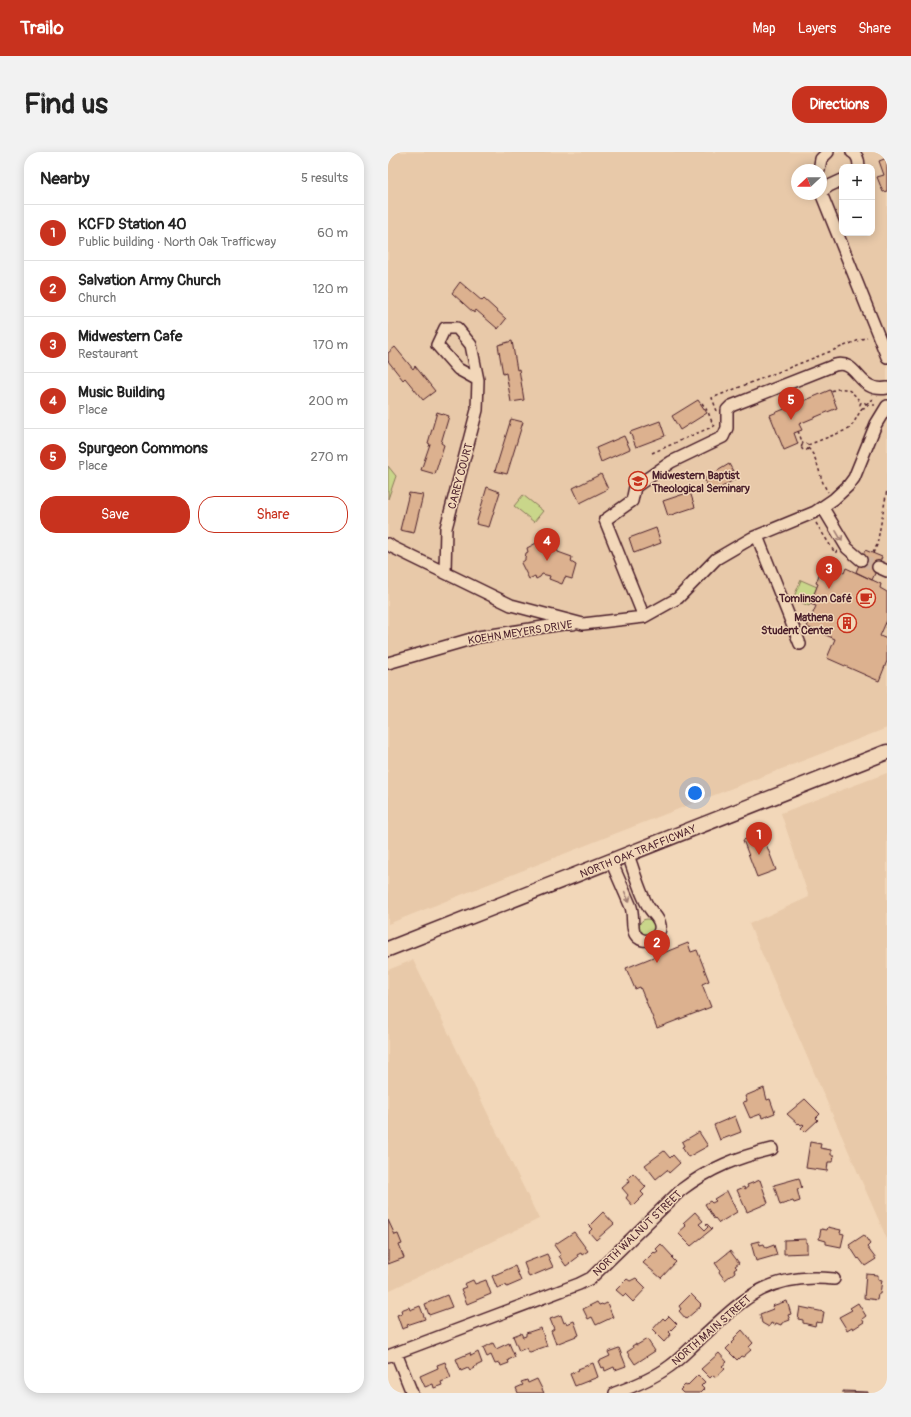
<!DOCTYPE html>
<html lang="en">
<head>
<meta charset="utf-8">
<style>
	body { margin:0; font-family:Pangolin,sans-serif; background:#f2f2f2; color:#222 }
	.controls { position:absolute; right:12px; top:12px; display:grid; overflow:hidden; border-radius:8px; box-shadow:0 2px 10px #0003 }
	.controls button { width:36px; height:36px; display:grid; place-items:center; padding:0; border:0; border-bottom:1px solid #e0e0e0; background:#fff; color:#222; font:20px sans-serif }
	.compass { position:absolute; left:403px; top:12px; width:36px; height:36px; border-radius:50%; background:#fff; box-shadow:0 2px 10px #0003; rotate:248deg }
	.you { position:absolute; left:307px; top:641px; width:14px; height:14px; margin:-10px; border:3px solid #fff; border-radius:50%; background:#1a73e8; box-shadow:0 0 0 6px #1a73e833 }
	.badge { display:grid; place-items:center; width:26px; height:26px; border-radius:50%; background:#c8321e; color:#fff; font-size:13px; font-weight:700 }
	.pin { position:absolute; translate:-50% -33px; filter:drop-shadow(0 1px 2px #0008) }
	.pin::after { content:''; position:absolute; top:21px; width:14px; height:12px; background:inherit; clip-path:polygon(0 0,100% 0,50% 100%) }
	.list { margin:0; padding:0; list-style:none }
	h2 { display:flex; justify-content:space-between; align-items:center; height:52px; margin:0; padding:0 16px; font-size:17px }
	h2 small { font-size:13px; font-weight:400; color:#767676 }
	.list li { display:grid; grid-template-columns:26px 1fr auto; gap:12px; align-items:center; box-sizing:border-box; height:56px; padding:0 16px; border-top:1px solid #e0e0e0 }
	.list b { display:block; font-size:15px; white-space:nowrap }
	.list p { margin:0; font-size:13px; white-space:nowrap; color:#767676 }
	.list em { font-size:13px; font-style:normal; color:#767676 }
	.actions { display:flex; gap:8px; padding:12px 16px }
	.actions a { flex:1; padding:9px 0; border:1px solid #c8321e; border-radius:16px; text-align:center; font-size:14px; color:#c8321e }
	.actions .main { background:#c8321e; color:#fff }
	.map { position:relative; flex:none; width:499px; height:1241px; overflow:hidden; border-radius:16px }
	header { display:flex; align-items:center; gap:24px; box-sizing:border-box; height:56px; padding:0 20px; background:#c8321e; color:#fff }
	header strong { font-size:19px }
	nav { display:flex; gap:22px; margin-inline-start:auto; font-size:14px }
	.intro { display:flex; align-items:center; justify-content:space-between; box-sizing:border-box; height:96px; padding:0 24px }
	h1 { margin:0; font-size:28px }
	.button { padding:10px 18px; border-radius:16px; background:#c8321e; color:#fff; font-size:14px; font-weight:700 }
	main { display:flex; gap:24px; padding:0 24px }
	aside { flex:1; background:#fff; border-radius:16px; box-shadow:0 2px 10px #0003 }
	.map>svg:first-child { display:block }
</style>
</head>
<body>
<header>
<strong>Trailo</strong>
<nav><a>Map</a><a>Layers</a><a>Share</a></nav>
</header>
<div class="intro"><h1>Find us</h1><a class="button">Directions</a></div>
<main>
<aside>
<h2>Nearby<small>5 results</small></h2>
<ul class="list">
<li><span class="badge">1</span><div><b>KCFD Station 40</b><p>Public building · North Oak Trafficway</p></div><em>60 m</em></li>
<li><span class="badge">2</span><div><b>Salvation Army Church</b><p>Church</p></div><em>120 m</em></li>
<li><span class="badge">3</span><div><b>Midwestern Cafe</b><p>Restaurant</p></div><em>170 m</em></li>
<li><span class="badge">4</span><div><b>Music Building</b><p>Place</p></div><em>200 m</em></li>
<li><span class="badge">5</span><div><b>Spurgeon Commons</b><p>Place</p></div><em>270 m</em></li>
</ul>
<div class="actions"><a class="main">Save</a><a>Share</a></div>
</aside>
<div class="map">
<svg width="499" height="1241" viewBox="0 0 499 1241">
	<rect width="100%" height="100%" fill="#f2d7b9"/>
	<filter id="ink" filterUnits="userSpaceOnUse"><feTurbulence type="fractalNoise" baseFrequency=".025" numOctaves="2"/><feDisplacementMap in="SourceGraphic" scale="8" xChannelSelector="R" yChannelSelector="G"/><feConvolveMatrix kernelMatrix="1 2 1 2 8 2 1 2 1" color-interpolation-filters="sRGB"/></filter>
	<g filter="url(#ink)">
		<path fill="#e8c9a9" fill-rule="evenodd" d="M0 0H499V576L216 686 0 772ZM454 15H484V81H454ZM409 18H433V42H409Z
			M499 621V1087L361 772 421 745 393 661Z
			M25 808 151 1067 0 1139V818Z"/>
		<path fill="#c9d68a" stroke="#8a7a5a" d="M0 314 8 324 0 347Z
			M135 343 155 359 146 370 126 354Z
			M413 428 429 435 421 454 405 447Z
			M251 775a8 8 0 1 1 16 0a8 8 0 1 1-16 0Z"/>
		<path fill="#dcb18f" stroke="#4a1f2b" d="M499 6V39L495 40 489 25 496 23 491 9Z
			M72 130 94 149 96 147 118 167 110 177 88 158 86 161 64 141Z
			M124 189 129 218 131 217 136 248 123 250 118 221 115 222 110 193Z
			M7 195 25 217 27 214 47 239 35 248 17 226 15 228 0 209V201Z
			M442 238 449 256 411 272 414 278 406 281 410 292 396 298 382 263Z
			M310 248 319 261 292 278 284 264Z
			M49 260 61 264 53 291 56 293 47 322 33 318 42 292 40 291Z
			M123 267 135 270 119 322 107 319Z
			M272 269 277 284 248 295 242 280Z
			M236 284 242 297 213 310 208 296Z
			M341 312 349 326 324 341 316 327Z
			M213 322 220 337 192 351 185 336Z
			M99 335 112 340 101 375 88 372Z
			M302 340 307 355 280 364 275 349Z
			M21 341 35 343 26 381 12 378Z
			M268 376 273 391 246 401 241 386Z
			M154 388 157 394 167 390 170 400 184 405 183 410 188 413 184 427 177 425 174 432 161 427 162 424 154 422 152 425 148 427 147 424 141 427 133 411 137 408V406L138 401 140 400 139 396Z
			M477 398 494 405 484 428 468 420Z
			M438 413 456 421 458 416 493 432 492 436 499 440V468L492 484 499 487V509L491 529 439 506 447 487 419 475 428 454 422 452 430 432 428 431 432 420 434 422Z
			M370 683 371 686 375 684 388 718 369 725 355 688Z
			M300 791 303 800 309 798 321 829 314 832 323 855 269 876 252 835 247 837 238 816Z
			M376 936 379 948 382 947 387 961 374 966 373 962 362 966 355 950 359 949 357 944Z
			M417 947 432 962 428 966 430 968 417 980 413 976 416 973 415 972 413 973 411 971 410 972 399 962Z
			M347 964 353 980 332 988 326 973Z
			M311 980 320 994 300 1005 294 995 296 994 294 990Z
			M422 990 433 992 432 996 443 998V1003H446L445 1010H440L439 1019 418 1016Z
			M276 999 282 1006 285 1003 292 1011 281 1021 279 1018 268 1027 257 1013Z
			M245 1021 258 1035 253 1040 256 1043 245 1054 238 1046 240 1043 234 1036 242 1029 240 1026Z
			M411 1026 414 1036 409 1037 412 1049 406 1051 405 1049 392 1053 386 1033Z
			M372 1028 380 1051 359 1060 349 1038 356 1035 357 1037 360 1035 359 1033Z
			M339 1039 349 1060 331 1071 327 1066 326 1067 317 1052 322 1049 324 1051 328 1049 326 1047Z
			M215 1060 226 1072 208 1088 201 1080 204 1077 201 1074Z
			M307 1060 315 1069 311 1072 317 1078 320 1075 318 1073 319 1072 324 1077 303 1094 290 1081 298 1074 295 1071Z
			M0 1068 7 1083 10 1082 14 1092 11 1093 16 1106 0 1112Z
			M440 1075 453 1078 452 1081 456 1082 453 1095 438 1092V1089L431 1087 433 1077 439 1078Z
			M186 1080 200 1099 194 1103 193 1101 189 1103 190 1105 178 1114 171 1104 173 1103 166 1093Z
			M476 1083 482 1092 479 1095 488 1107 477 1114 471 1106 470 1107 461 1093Z
			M418 1087V1091H419V1101L396 1102V1088Z
			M371 1089 372 1093 376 1092 378 1096 386 1093 389 1103 368 1109 363 1091Z
			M273 1092 285 1105 284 1106 288 1110 273 1126 255 1111 266 1100 267 1101 270 1099 268 1097Z
			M342 1099 351 1111 347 1114 349 1116 346 1118 347 1120 337 1128 331 1120 332 1118 327 1111Z
			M159 1102 165 1115 141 1125 136 1111Z
			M127 1114 133 1129 119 1135 118 1133 109 1136 104 1124Z
			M478 1122 490 1123V1127L494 1128 492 1142H490L489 1148 476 1146Z
			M248 1126 258 1136 245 1150 237 1142 235 1144 228 1138 239 1127 242 1129Z
			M85 1128 87 1132 98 1128 103 1142 79 1152 73 1137 78 1135 76 1132Z
			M303 1142 313 1152 312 1153 313 1154 298 1167 291 1159 293 1157 291 1154Z
			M59 1143 64 1155 41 1163 37 1152Z
			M399 1149 403 1162 400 1163 402 1168 394 1171 393 1173 388 1171 387 1173 383 1171 381 1175 374 1171 372 1162 385 1157 384 1154Z
			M209 1150 211 1153 214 1152 215 1153 219 1151 225 1165 208 1173 204 1165 200 1167 195 1157Z
			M470 1151 478 1164 474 1167 476 1170 465 1177 464 1175 459 1178 451 1165 464 1158 462 1156Z
			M32 1154 37 1167 19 1173 20 1175 14 1177 9 1163 14 1161 13 1158 21 1155 22 1158Z
			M412 1155 436 1160 434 1171 428 1170 427 1174 415 1171V1168L410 1167Z
			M173 1163 176 1171 178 1170 179 1172 186 1169 191 1183 168 1192 163 1179 166 1177 162 1167Z
			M281 1164 289 1172 281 1180 283 1182 276 1190 268 1182 269 1181 265 1177 275 1166 277 1168Z
			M153 1176 159 1194 142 1200 140 1199 138 1196 131 1199 125 1184 133 1181 135 1185 138 1184V1181Z
			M354 1178 365 1191 361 1195 363 1198 355 1205 353 1204 349 1208 338 1197 347 1188 346 1186Z
			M259 1187 267 1199 247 1212 239 1200 245 1196 244 1194 247 1192 249 1193Z
			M105 1191 108 1197 121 1191 127 1205 120 1208 121 1211 113 1214 112 1211 107 1212 103 1203 99 1205 95 1196Z
			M231 1196 238 1214 227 1218 226 1215 217 1219 216 1215 214 1216 211 1209 222 1204 220 1200Z
			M90 1200 94 1211 86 1215 87 1216 82 1219 80 1216 73 1219 68 1207 82 1201 83 1204Z
			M331 1201 339 1210 334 1214 337 1217 328 1225 325 1223 322 1226 313 1217Z
			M57 1210 63 1226 53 1230 54 1233 46 1236 45 1232 37 1235 32 1224 50 1216 49 1213Z
			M205 1211 210 1225 187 1234 182 1222 191 1218 190 1217Z
			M310 1223 317 1230 313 1234 316 1237 312 1241H295L292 1238 297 1233 299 1234Z
			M149 1227 156 1241H130L128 1236 135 1233 133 1230 139 1228 140 1231Z
			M455 1239 480 1240V1241H455Z"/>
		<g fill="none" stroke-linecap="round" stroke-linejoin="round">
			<path stroke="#d0b29d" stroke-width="11" stroke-dasharray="11 5.5" stroke-linecap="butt" d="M473 408 490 415"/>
			<g stroke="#4a1f2b" stroke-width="14">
				<path id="minor" d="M464 0C470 3 471 9 471 15
					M431 18 433 7 440 0
					M433 40 441 34 454 28
					M433 41 499 205
					M57 176H69L83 193 90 228 70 217 49 193Z
					M435 356 459 396 473 408
					M369 384 412 492
					M0 392 4 395 123 453 195 472 256 465 290 446 328 407 364 386 427 360 446 347 460 334 466 326 488 272 499 254
					M490 415 499 419
					M57 419 58 376 89 258 90 228
					M256 465 217 368 244 349 247 335 283 310 335 285 339 276V258L343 254 447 213C471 207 469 241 499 236
					M0 511 90 485 175 472H185
					M223 709 243 755C246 764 243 775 247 782 255 795 274 786 272 773 271 766 266 763 262 757 253 746 246 718 240 703
					M8 1201 24 1241
					M0 1204 191 1132 203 1126 293 1038C322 1016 350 1005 384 997
					M227 1241C247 1234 266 1226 282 1214 293 1206 302 1196 312 1187 356 1146 381 1120 446 1127"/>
			</g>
			<g stroke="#4a1f2b" stroke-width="17">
				<path id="major" d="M0 797 499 600"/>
			</g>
			<path stroke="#4a1f2b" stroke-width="1.5" stroke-dasharray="3 3" stroke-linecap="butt" d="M443 239C459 233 464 239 473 251
				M472 253a3 3 0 1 1 6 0a3 3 0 1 1-6 0Z
				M314 251 320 260 326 275
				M478 252 487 246
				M479 253H487
				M329 259 324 246 479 185
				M410 279 415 292
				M413.5 295a3.5 3.5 0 1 1 7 0a3.5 3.5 0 1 1-7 0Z
				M420 293 461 277 465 272 474 256
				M420 296C432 308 430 326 440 340
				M264 301 328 273
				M428 371 447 401 449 399
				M485 401 489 393 499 338"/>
			<use href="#minor" stroke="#f2d7b9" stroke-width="11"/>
			<use href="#major" stroke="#f2d7b9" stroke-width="14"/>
		</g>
		<defs><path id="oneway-shaft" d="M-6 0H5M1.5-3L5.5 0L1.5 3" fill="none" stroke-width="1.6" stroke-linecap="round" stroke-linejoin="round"/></defs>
		<g stroke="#9e7b72">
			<use href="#oneway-shaft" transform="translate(451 384) rotate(60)"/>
			<use href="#oneway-shaft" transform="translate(239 745) rotate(66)"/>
		</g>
	</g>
	<defs>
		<g id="university-ring" transform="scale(1)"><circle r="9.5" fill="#f2d7b9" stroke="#c8321e" stroke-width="1.5"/><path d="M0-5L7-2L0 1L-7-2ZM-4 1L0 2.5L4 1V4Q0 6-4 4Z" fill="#c8321e"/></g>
		<g id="cafe-ring" transform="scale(1)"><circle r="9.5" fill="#f2d7b9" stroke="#c8321e" stroke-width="1.5"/><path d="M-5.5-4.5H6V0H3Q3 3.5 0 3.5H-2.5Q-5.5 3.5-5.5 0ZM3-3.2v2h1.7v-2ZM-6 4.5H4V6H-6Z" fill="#c8321e"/></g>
		<g id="building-ring" transform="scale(1)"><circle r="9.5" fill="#f2d7b9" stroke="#c8321e" stroke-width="1.5"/><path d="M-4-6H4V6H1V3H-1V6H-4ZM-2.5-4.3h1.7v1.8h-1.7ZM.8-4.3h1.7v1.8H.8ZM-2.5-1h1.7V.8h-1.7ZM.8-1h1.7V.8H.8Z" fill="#c8321e"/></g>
	</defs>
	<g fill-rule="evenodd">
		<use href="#university-ring" x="250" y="329"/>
		<use href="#cafe-ring" x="478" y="446"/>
		<use href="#building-ring" x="459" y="471"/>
	</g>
	<g text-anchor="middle" stroke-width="3" stroke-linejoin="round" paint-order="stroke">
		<g font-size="11" font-weight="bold" fill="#4a1f2b" stroke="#f2d7b9" text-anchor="end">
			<text x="264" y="327" text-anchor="start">Midwestern Baptist<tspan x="264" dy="13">Theological Seminary</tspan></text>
			<text x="464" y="450">Tomlinson Café</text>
			<text x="445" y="469">Mathena<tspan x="445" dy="13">Student Center</tspan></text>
		</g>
		<g font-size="11" fill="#4a1f2b" stroke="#f2d7b9">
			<text transform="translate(72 324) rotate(-75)" y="4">CAREY COURT</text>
			<text transform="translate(132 480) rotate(-9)" y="4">KOEHN MEYERS DRIVE</text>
			<text transform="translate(250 699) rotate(-22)" y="4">NORTH OAK TRAFFICWAY</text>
			<text transform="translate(249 1081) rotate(-44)" y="4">NORTH WALNUT STREET</text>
			<text transform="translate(323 1178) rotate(-41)" y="4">NORTH MAIN STREET</text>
		</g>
	</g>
</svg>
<div class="controls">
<button>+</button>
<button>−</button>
</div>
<svg class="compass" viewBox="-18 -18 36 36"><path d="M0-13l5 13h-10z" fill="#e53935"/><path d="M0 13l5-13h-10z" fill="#767676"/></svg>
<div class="you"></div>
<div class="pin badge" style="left:371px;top:703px">1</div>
<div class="pin badge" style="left:269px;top:811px">2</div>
<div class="pin badge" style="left:441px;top:437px">3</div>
<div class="pin badge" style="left:159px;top:409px">4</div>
<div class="pin badge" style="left:403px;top:268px">5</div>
</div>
</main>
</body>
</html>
